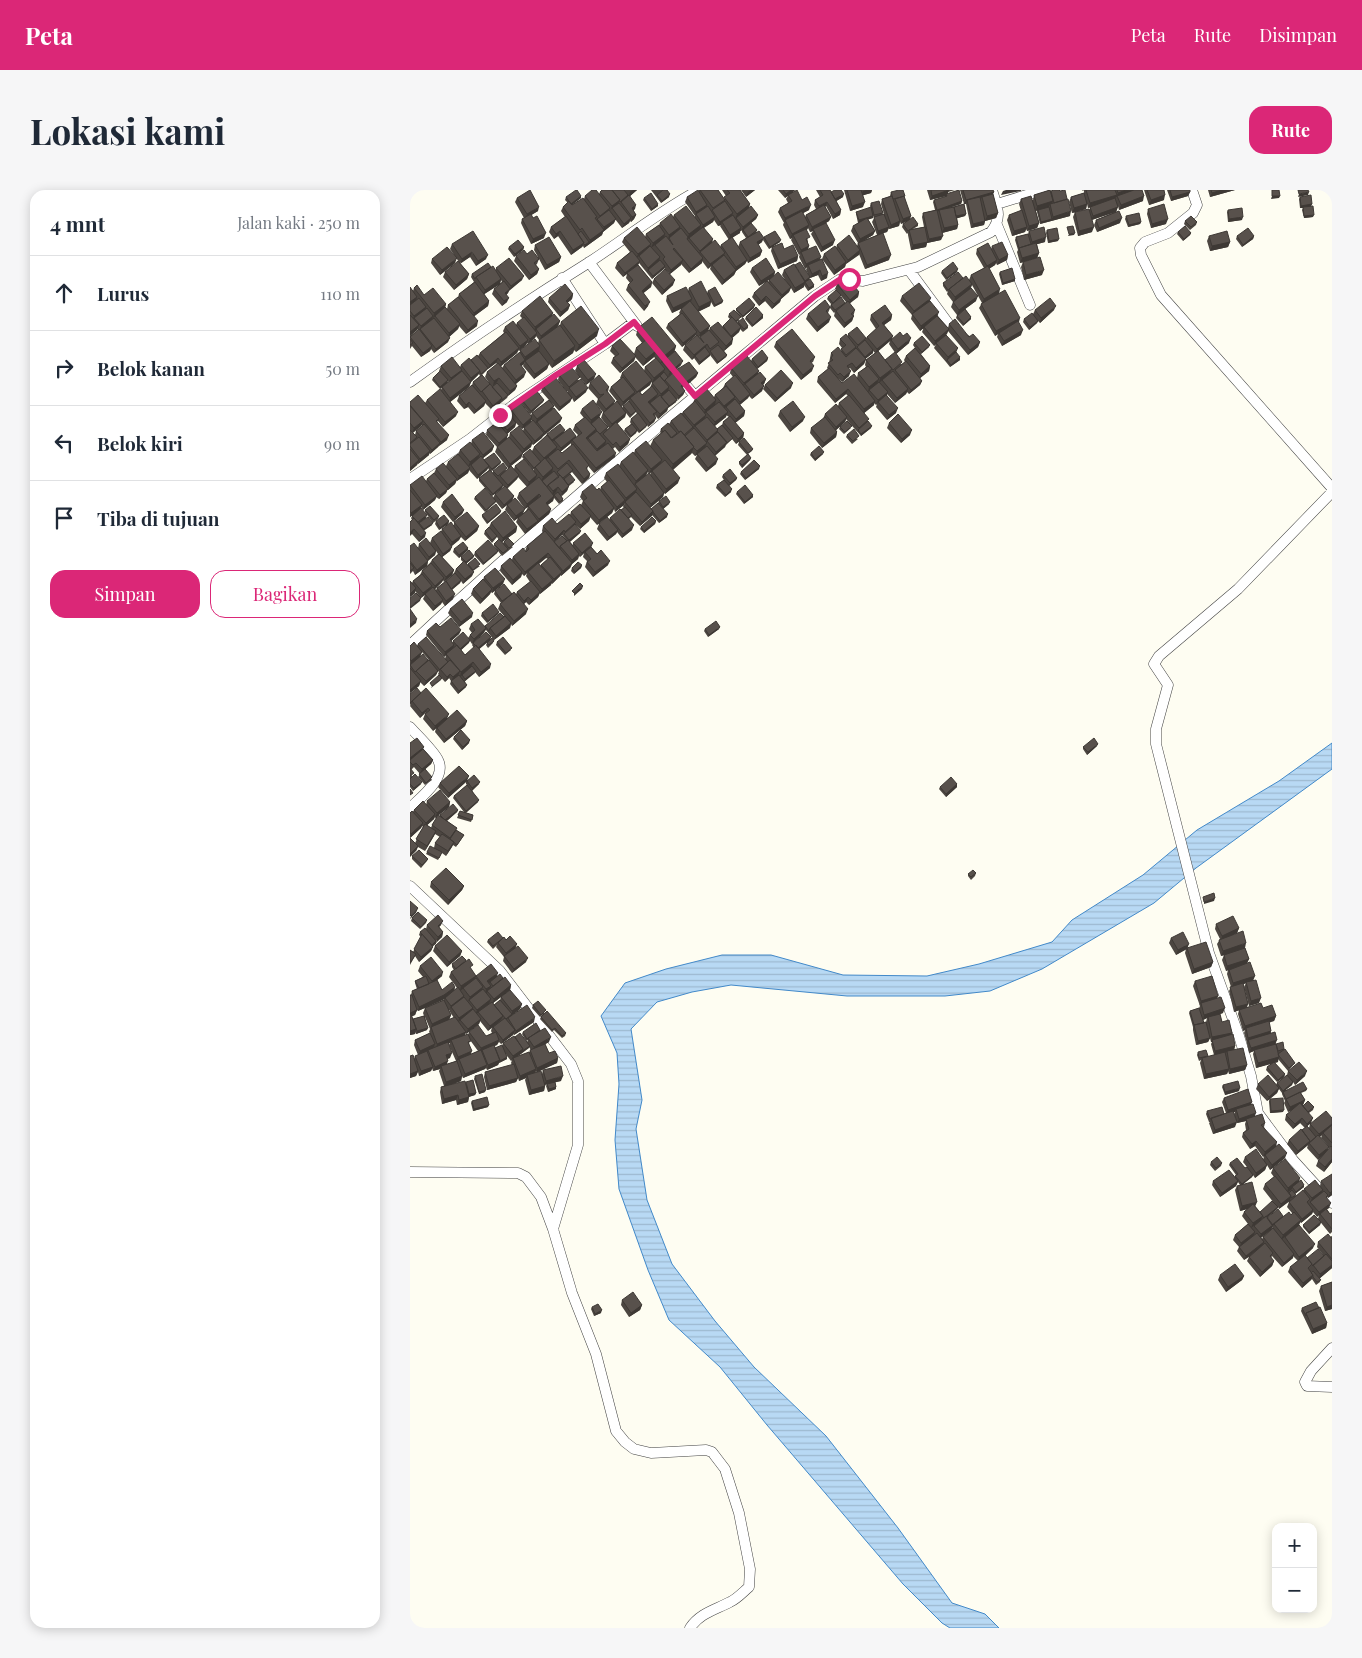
<!DOCTYPE html>
<html lang="id">
<head>
<meta charset="utf-8">
<style>
	body { margin:0; font-family:"Playfair Display",serif; background:#f6f6f7; color:#1f2937 }
	.controls { position:absolute; right:15px; bottom:15px; display:grid; overflow:hidden; border-radius:10px; box-shadow:0 2px 12px #0003 }
	.controls button { width:45px; height:45px; display:grid; place-items:center; padding:0; border:0; border-bottom:1px solid #e0e1e3; background:#fff; color:#1f2937; font:25px sans-serif }
	.stop { position:absolute; width:15px; height:15px; margin:-11px; border:4px solid #db2777; border-radius:50%; background:#fff }
	.stop.end { background:#db2777; border-color:#fff; box-shadow:0 1px 5px #0008 }
	.list { margin:0; padding:0; list-style:none }
	h2 { display:flex; justify-content:space-between; align-items:center; height:65px; margin:0; padding:0 20px; font-size:21px }
	h2 small { font-size:16px; font-weight:400; color:#747a83 }
	.list li { display:grid; grid-template-columns:32px 1fr auto; gap:15px; align-items:center; box-sizing:border-box; height:75px; padding:0 20px; border-top:1px solid #e0e1e3 }
	.list b { display:block; font-size:19px; white-space:nowrap }
	.list em { font-size:16px; font-style:normal; color:#747a83 }
	.actions { display:flex; gap:10px; padding:15px 20px }
	.actions a { flex:1; padding:11px 0; border:1px solid #db2777; border-radius:15px; text-align:center; font-size:18px; color:#db2777 }
	.actions .main { background:#db2777; color:#fff }
	.icon { flex:none; width:28px; height:28px; fill:none; stroke:currentColor; stroke-width:2; stroke-linecap:round; stroke-linejoin:round }
	.map { position:relative; flex:none; width:922px; height:1438px; overflow:hidden; border-radius:15px }
	header { display:flex; align-items:center; gap:30px; box-sizing:border-box; height:70px; padding:0 25px; background:#db2777; color:#fff }
	header strong { font-size:24px }
	nav { display:flex; gap:28px; margin-inline-start:auto; font-size:18px }
	.intro { display:flex; align-items:center; justify-content:space-between; box-sizing:border-box; height:120px; padding:0 30px }
	h1 { margin:0; font-size:35px }
	.button { padding:12px 22px; border-radius:15px; background:#db2777; color:#fff; font-size:18px; font-weight:700 }
	main { display:flex; gap:30px; padding:0 30px }
	aside { flex:1; background:#fff; border-radius:15px; box-shadow:0 2px 12px #0003 }
	.map>svg:first-child { display:block }
</style>
</head>
<body>
<header>
<strong>Peta</strong>
<nav><a>Peta</a><a>Rute</a><a>Disimpan</a></nav>
</header>
<div class="intro"><h1>Lokasi kami</h1><a class="button">Rute</a></div>
<main>
<aside>
<h2>4 mnt<small>Jalan kaki · 250 m</small></h2>
<ul class="list">
<li><svg class="icon" aria-label="ahead" viewBox="0 0 24 24"><path d="M12 20V5M6 11l6-6 6 6"/></svg><div><b>Lurus</b></div><em>110 m</em></li>
<li><svg class="icon" aria-label="right" viewBox="0 0 24 24"><path d="M7 20v-9h11M14 6l5 5-5 5"/></svg><div><b>Belok kanan</b></div><em>50 m</em></li>
<li><svg class="icon" aria-label="left" viewBox="0 0 24 24"><path d="M17 20v-9H6M10 6l-5 5 5 5"/></svg><div><b>Belok kiri</b></div><em>90 m</em></li>
<li><svg class="icon" aria-label="arrive" viewBox="0 0 24 24"><path d="M6 21V4h12l-3 4 3 4H6"/></svg><div><b>Tiba di tujuan</b></div></li>
</ul>
<div class="actions"><a class="main">Simpan</a><a>Bagikan</a></div>
</aside>
<div class="map">
<svg width="922" height="1438" viewBox="0 0 922 1438">
	<defs>
		<pattern id="water-rules" width="6" height="5" patternUnits="userSpaceOnUse" patternTransform="scale(1.25)"><rect width="6" height="5" fill="#b8d9f4"/><path d="M0 2.5h6" fill="none" stroke="#9db9d0"/></pattern>
	</defs>
	<rect width="100%" height="100%" fill="#fefdf2"/>
	<path fill="url(#water-rules)" stroke="#4289c9" d="M922 553V579L786 678 744 713 632 779 580 801 535 806H437L321 795 282 802 247 812 221 839 232 910 226 939 237 1010 262 1074 305 1131 344 1177 416 1246 488 1338 542 1413 575 1424 589 1438H540L532 1433 493 1394 357 1235 310 1177 259 1130 238 1080 209 999 205 950 209 894 207 863 191 826 215 793 256 779 312 765H361L433 785 517 786 569 774 642 752 662 730 733 685 787 640 869 591Z"/>
	<g fill="none" stroke-linecap="round" stroke-linejoin="round">
		<g stroke="#424242" stroke-width="11">
			<path id="street" d="M782 0 787 15 783 23 758 43 735 52 730 58 731 65 751 105 922 298
				M587 14 633 0
				M587 35 620 115
				M179 72 227 136
				M499 80 538 133
				M152 88 195 154
				M268 186 285 206
				M0 192C58 150 117 111 178 73 215 49 250 21 289 0
				M0 289 60 249 106 213 195 154 224 132
				M922 302 828 399 749 466 744 474 758 495 746 539V554L799 763 829 846 841 886 848 923 883 970 922 1013
				M0 455C130 333 269 220 405 106L429 90 435 89 453 91 508 77 581 42C593 27 587 17 582 0
				M0 537C7 545 24 561 28 570 37 588 11 607 0 618
				M0 696 90 781 161 874 168 891V955L143 1039
				M0 982 108 983 116 987 131 1007 143 1039 162 1103 186 1164 206 1241 215 1252 224 1259 241 1263 296 1260 302 1262 315 1279 329 1323 340 1379 339 1397C333 1402 327 1409 320 1412 305 1420 290 1423 280 1438
				M922 1158 901 1181 895 1192 897 1196 922 1197"/>
		</g>
		<use href="#street" stroke="#fff" stroke-width="10"/>
	</g>
	<path fill="#4c4641" fill-rule="evenodd" d="M203 0H227L220 6 225 19 223 20 226 25 224 29 221 32 220 31 219 33 212 38 205 29 204 33 193 42 192 45 174 58 173 56 172 57 161 65 148 46 144 49 139 42 141 37 155 27 151 21 153 17 158 13 155 10 156 7 171 6V8L162 15 174 9 175 6 189 4 190 2Z
		M241 0H257L259 7 251 13Z
		M289 0H308L314 9 316 6 312 0H330L340 14 339 18 348 25 346 29 340 34 347 40 346 43 352 52 348 55 352 61 350 66 338 73 337 71 335 74 326 81 324 85 312 95 300 79 301 76 298 79 292 71V73L279 83 271 74V75L260 84 263 95 252 105 242 93 244 89 259 83 254 78 242 89 229 73 228 75 242 92 241 97 233 103 238 116 234 121 216 100 218 95 220 93 216 88 217 84 213 87 205 78 207 73 220 62 212 52 214 48 235 47 236 44 249 35 250 33 263 27 264 25 285 27V26L275 12 277 7 289 1ZM304 30 308 36 311 35 310 36 319 50 311 55 310 57 302 53 294 38 303 32ZM332 40V42L336 48 330 52 328 57 322 47 330 43V41H331Z
		M331 0H345L336 7Z
		M368 0H385L382 3 392 10 399 20 393 23 395 27 396 25 406 19 404 15 405 10 410 7 406 0H420L421 3 433 7 426 11 431 20 430 25 423 29 416 16 415 17 421 27 419 31 416 33 423 55 411 62 401 44 403 41 400 42 398 38 396 41 398 52H397L399 56 398 59 410 70 412 69 414 64 426 58 427 55 447 56 448 53 441 41 443 36 448 33 446 24V22L461 18 460 16 461 13 473 23 472 24H474L471 14 472 9 480 6 481 2 494 7 501 26 500 29 508 34V36L503 39 514 37 512 27 513 23 525 20 523 12 524 10 536 7V6L520 10 517 0H545L538 2V4L552 11 551 14 538 18 554 14 550 0H583L584 2 583 4 588 23 586 28 575 31 574 35 561 38 556 14H554L556 24 555 26 547 28 548 35 547 39 532 43 531 50 517 53 516 57 501 60 498 45V43L497 44 492 37 493 34 497 31 491 34 490 32 489 36 479 39V38L477 42 473 43 479 70 455 79 449 64 436 74 435 77 424 85 412 69 417 88 411 91 408 85 400 88 396 80 397 77 395 79 389 67 390 64 389 65 381 50 382 48 380 49 373 35 374 32V33L368 22 370 18 378 13 376 9 378 6 375 8ZM463 26 464 28 462 32 467 45 455 50 463 45 465 41 458 29 463 28Z
		M434 0H462L461 3 453 5V17L440 21Z
		M640 0 660 26 630 34 627 22V20L626 21 629 33 627 38 617 41 616 39 615 42 602 46 597 30 599 25 611 21 609 14 611 9 623 10 624 5Z
		M672 0H732L733 11 709 20 708 16 706 22 710 33 687 42 684 35 686 30 705 22 682 30V42L668 46 663 27 665 22 679 20 681 17 678 18 677 14 676 19 662 23 659 12 661 7 674 3V0L673 1Z
		M734 0H754V10L739 15Z
		M757 0H780V2L778 6 761 11Z
		M798 0H825L800 7Z
		M890 7 902 14 901 16 903 27 894 28 892 20 893 18H890L889 9Z
		M107 8 128 21 121 25 134 48 121 54 111 33 112 29 114 28 105 12Z
		M234 8 248 16 241 21 233 10Z
		M738 19 756 34 741 38 737 24Z
		M818 20 832 30 818 32 817 22Z
		M716 26 731 32 730 34 718 37 715 29Z
		M775 31 787 32 786 35 780 40 774 34Z
		M637 40 648 51 638 53 636 43Z
		M619 41 635 52 627 54 629 63 627 68 610 73 607 62 608 60 605 50 606 47 618 44Z
		M768 42 781 43 780 45 773 51 767 44Z
		M799 46 820 52 818 57 800 61 797 51Z
		M827 46H844L843 49 832 57 826 49Z
		M354 47 370 52 363 56 374 59 388 66 387 71 368 79 361 61 362 57 359 59 353 50Z
		M42 54 76 69 66 76 60 67 50 73 59 84 57 89 44 100 33 87 35 82 49 72 40 59Z
		M125 55 151 67 149 72 135 80 129 69 127 74 126 75 129 79 127 84 119 90 104 71 106 66 117 64 128 67 124 60Z
		M582 56 598 65 597 70 587 75 586 73 585 75 579 79 589 104 608 133 611 145 592 156 587 147 588 144 585 146 569 118 572 113 562 95 561 98 566 111 555 119 561 127V129L553 136 546 128 547 125 541 117 543 112 537 104 538 101 537 102 533 96V93L553 88 559 90 561 85 574 78 566 64 567 59H581Z
		M99 57H114L113 60 104 67 98 59Z
		M22 69 45 73 30 85 21 73Z
		M613 72 632 85 614 90 611 77Z
		M81 77 86 80V78L112 90 99 100 98 103 96 105 97 112 92 116 82 104 84 99 92 92 91 90 90 94 74 104 79 111 78 116 64 126 67 136 56 144 49 136 48 139 39 147 38 152 24 163 21 159 20 161 11 167 2 156 0 159V146L9 140 8 139 7 140 0 146V98L3 101 4 98 14 105 36 114 35 117 37 119 38 115 48 107 49 104 64 92 61 87 62 84Z
		M342 78 365 82 364 86 377 93 372 85 374 80 400 87 399 89 404 95V97L398 101 394 95V97L384 103 381 98 379 102 371 109 370 112 362 119 355 111 349 116 342 107 344 103 358 92 359 90 349 96 340 82Z
		M532 81 547 82 536 90 531 83Z
		M590 82 605 89V91L592 95 589 84Z
		M427 94 449 102 448 107 439 113 445 120 442 131 434 138 424 126 425 122 424 123 420 118 418 123 419 132 407 142 396 129 398 124 420 117 421 114 417 109 418 107 427 101 425 99ZM431 106 436 112 435 113 430 108Z
		M279 98 297 103 298 101 313 111 312 113 304 117 301 112 300 116 288 122 300 136 289 147 290 148 299 140 300 138 312 137 320 129 318 127 319 124 330 130 327 132 338 136V138L333 142 330 139 329 142 322 148V154L314 161 317 165 316 167 307 174 300 165 289 175 284 168 282 170 273 160 275 155 287 145H286L285 146 272 157 256 138 258 134 270 124 269 123 271 119 262 123 256 111 257 106 278 101Z
		M163 104 162 109 157 113 160 115 158 120 150 127 138 112 139 108Z
		M492 106 520 111 528 126 538 138 539 134 570 152 568 157 558 165 538 141 536 145 550 170 540 177 536 172V171V172L524 158 526 154 524 156 512 142 514 137 516 136 510 141 501 129 502 125 490 111Z
		M344 118 332 128 326 121V119Z
		M625 120H644L630 133 628 131 627 133 619 140 613 132 614 129 623 124Z
		M112 121 143 123 142 126 150 131 148 136 143 140 150 135 151 132 187 146 166 162 164 160 163 163 142 178 139 174 137 179 124 189 113 176 115 171 114 174 111 176 114 187 106 194 107 196 105 200 98 206 97 208 82 220 75 213 74 216 64 224 58 217 54 219 47 211 49 206 62 195 63 192 70 186 69 184 61 192 59 197 40 212 46 226 33 237 28 231 27 232 37 250 29 256 28 257 20 264 19 263V265L8 274V273L7 275 0 281V212L15 213 17 210 31 200 32 197 39 192 38 191 37 193 30 199 22 190 23 188 30 181H29L31 176 50 177 51 175 68 166 70 163 94 143 93 141 95 137 106 135 107 133 113 129 110 126ZM126 146 129 150 128 153 110 160V162L94 175 92 178 91 176 107 163 108 161 116 155 117 153 118 154 125 148ZM86 173 87 174 77 182 75 187 82 197 72 185 78 179ZM11 235 12 236 6 241 5 245 3 243 11 236Z
		M353 125V128L342 137 335 129 336 127Z
		M461 125H482L481 130 474 135 483 146 482 149 499 153 486 164 479 154 480 151 468 161 475 170 492 174 495 172 494 170 496 166 505 158 503 155 504 153 519 157 511 164 520 176 519 181 510 188 512 191 510 195 499 204 497 202 496 204 485 213 477 204V205L486 223 477 230 466 217 467 214 466 215 464 213V215L454 223 461 238 451 246 436 229 435 232 426 240 427 242 426 247 412 258 400 243 401 238 413 229 415 224 428 216 429 213 438 206 436 204 425 213 407 192 408 187 418 179 417 178 419 173 421 163 431 161 432 158 429 154 430 149 438 146V144L456 148 457 147 466 139 460 130ZM463 161 465 163 456 170 455 175 456 177 448 183 447 188 432 193 428 188 432 192 439 186V178H440L444 183 454 174 456 169H455L463 163Z
		M228 138 266 156 264 162 271 175 266 180 288 183 286 187 275 197 274 196 273 198 275 201 273 205 266 210V212L258 218 257 221 248 229 245 225 246 228 244 232 238 237 237 235 236 237 229 243 227 241 226 243 220 248 214 241 215 239 221 234 220 232 221 229 227 224 226 222 220 228 216 223 215 227 207 234 220 249 218 254 209 262 205 257 203 259 205 267 184 283 178 276 177 280 180 284 179 288 172 294 162 282 160 284 164 292 159 296 157 301 151 306 153 309V311L149 314 144 308 143 311 137 315 141 319 139 324 115 344 106 332 108 328 104 331 95 320 97 315 92 319 86 312 75 322 64 309 65 307 83 308 85 304 94 297 93 296 92 298 82 306 69 291V288L79 280 78 278 77 280 67 289 59 280 58 283 47 291V290L45 294 38 300H37L36 303 29 309 26 307 25 310 13 320 11 317 10 319 16 328 9 333 22 335 14 340 15 347 9 352 2 344V330L1 328 3 325 0 327V295L16 291 17 289 24 283 26 279 36 276 38 272 48 264 50 260 61 254 62 250 84 256 82 261 73 268 74 270 91 272 90 274 81 281 83 283V281L97 280 98 278 85 262 87 257 76 245 77 240 86 233 85 232 87 228 100 225 101 220 121 225 122 223 139 210 131 201 133 196 158 203V201L157 202 148 190 149 185 169 190 176 202 164 212 162 208 160 212 149 221 141 212 144 216 142 220 152 228 150 232 123 255 122 254 121 257 113 263 111 268 101 276 104 279 105 276 124 281V279L123 280 112 267 113 265 122 261 124 257 136 246 137 244 154 242 166 246V248L168 245 163 240 165 235 174 228 170 223 172 219 190 226 189 227 198 237 197 239 199 238 191 228 193 222 186 214 188 209 178 198 180 193 199 197 198 202 204 214 207 211 199 201 201 197 211 188H210L212 183 234 181 235 177 246 169 244 167 233 176 225 167 224 171 210 183 201 173 203 168 205 166 200 161 202 156 224 164 226 158 232 153 226 145ZM241 192 242 193 240 198 232 205 230 202 240 195ZM219 210V212L213 216V218L212 216ZM121 230 122 231 114 238 113 241 100 243 99 247 97 249V244L105 237 106 233 112 239 121 232ZM161 253V256L152 263 150 262ZM108 287 117 297 109 303 107 308 115 319 118 317 116 321 113 324 102 311 104 306 97 299 107 289Z
		M366 152 405 167 403 172 401 173 402 181 391 190 364 157Z
		M358 168 357 171 347 179 349 181 348 183 356 189 354 194 353 195 352 201 342 209 339 206 338 208 330 215 335 221 334 226 325 233 334 243 333 248 326 254 322 249 316 255V254L315 257 305 266 306 274 296 282 285 269 287 265 285 266 282 263 281 264 263 280 268 293 255 304 254 303 253 307 240 318 241 319 248 313 249 311 259 314 253 319 257 327 249 333 242 325 230 336 221 327 219 329 222 340 212 348 207 342 206 344 197 351 187 339 189 334 199 330 200 328 211 320 214 318 213 317 215 312 214 315 205 322 204 319 202 323 187 335 180 327 179 331 170 339 165 334 170 343 160 352 163 355V353L181 357 198 375 183 387 175 377 177 371 173 367 174 363 170 367 169 366 168 369 162 374 160 378 151 386V385L142 394 141 393V395L130 404V403L128 407 119 415 116 412 114 414 116 424 102 436 101 434 100 438 84 450 83 453 78 458 76 455 77 453 83 449 76 440 62 454 60 451 51 460 55 465 64 458 62 455 63 453 81 447 80 450 69 459 80 478 69 487 65 482 55 491 56 497 48 504 40 494 41 491 39 488 35 492 28 484 29 482 28 481 26 485 14 496 10 492 9 496 0 503V456H7L8 454 35 469 36 465 34 467 16 445 17 441 30 437 51 440 49 444 41 451 43 453V451L58 448 60 445 62 443 59 439 61 434 74 436 94 427V426L88 419 90 414 91 413 84 404 85 401 106 404 107 402 120 392 116 386 117 383 114 386 112 384 111 387 102 395 90 381 91 376 102 370 103 367 115 361 117 356 133 343 132 341 133 336 147 334 160 325 161 322 171 315 173 311 170 307 172 302 190 300 191 297 197 292 194 288 196 283 209 276 211 272 224 263 225 260 240 256 243 250 251 243 250 242 251 239 259 234 261 231 272 223 273 222 283 213 285 208 304 207 305 205 313 198 315 194 323 187 320 183 321 178 341 171 342 169ZM316 225 319 227 313 232 312 235 307 239 305 236 316 227ZM238 282 239 284 241 282 240 285H236ZM152 345 157 351 144 352ZM136 368 138 369 131 375V376L129 374ZM12 462 19 470 10 466Z
		M167 176 184 189 176 195 165 181Z
		M355 195 381 198 365 212 353 199Z
		M112 210H134L133 212 120 224 111 213Z
		M370 221 393 231 380 242 368 226Z
		M479 233 500 245 491 253 477 238Z
		M430 237 441 238 434 244 429 239Z
		M437 245 448 249 442 254 436 247Z
		M329 252 343 259 342 261 338 264 341 268 340 270 332 278 329 274V272L337 265 328 255Z
		M401 263 413 264 405 271 400 265Z
		M349 279 335 290 330 284 331 282Z
		M313 285 327 288 326 290 319 296 321 302 315 307 306 298 307 295 314 290 312 287Z
		M327 302 343 307 334 314 326 304Z
		M33 312 54 320 52 324 43 332 31 317Z
		M15 320 29 326 28 329 23 333 15 322Z
		M91 321 90 323 77 334 72 327V325Z
		M26 331H39L38 334 29 340 25 334Z
		M246 331 245 334 234 343 230 339 231 337Z
		M44 332 69 336 67 341 55 351 51 347 49 350 42 356 40 361 32 367 44 380 42 385 34 392 33 390 32 392 25 399 26 400 27 398 35 392 44 383 46 379 53 372 51 370V367L64 366 63 368 56 373 58 375 70 376 63 381 62 386 53 394 51 391 50 393 42 400 43 409 35 416 32 412 31 414 23 421 13 409 15 405 11 408 5 401V403L0 407V391L2 393 3 391 10 385 12 381 20 373 22 370 28 364 26 361 25 365 18 371 17 376 5 385 3 381 0 384V356L8 358 9 354 20 353 22 348 31 342 32 339 44 335Z
		M81 333 107 337 106 342 92 352 93 353 94 352 103 357 92 366 84 356V354L89 350 87 347 82 353 74 344 75 341 79 337Z
		M58 358V360L49 368 43 362 44 359Z
		M88 361 87 363 73 375 64 365 65 362Z
		M172 375 171 378 164 384 161 381 162 378Z
		M74 387 93 394 82 403 81 402 80 404 70 414 61 404 63 399 73 390Z
		M40 419 62 427 49 437 38 423Z
		M89 422 88 424 77 433 71 426 72 423Z
		M295 439H309L298 447 294 441Z
		M87 452 101 460 95 465 86 455Z
		M0 504 37 529 57 531 55 536 34 553 25 542 26 538 23 541 13 529 15 524 16 522 10 528 0 516 1 514 0 515Z
		M44 547 59 553 52 560 43 549Z
		M0 553 13 559 23 570 21 574 15 579 22 590 15 595 8 587 10 584 4 577 1 580 2 587 11 594 3 601 0 597Z
		M687 556 677 565 673 559V557Z
		M57 590 69 594 62 600 68 612 56 623 63 625 61 632 47 628 50 621 54 622 43 608 44 606 57 595 56 594V592L38 608 28 597 30 593Z
		M547 594V597L536 607 529 599 530 597Z
		M17 611 40 612 39 617 25 628V627L24 629 17 635 21 638 22 635 30 625 48 620 47 622 37 631 47 638 46 640 54 645 46 657 43 655 36 666 32 663 28 670 16 664 17 662 24 658 25 653 30 647 25 644 15 661 8 657 6 661 5 653 13 637 12 636 11 638 0 648V623L3 622 4 620 16 615Z
		M2 666 18 669 17 671 11 678 2 669Z
		M566 683 565 686 561 690 558 686V684Z
		M21 692 54 696 52 700 38 715 20 697Z
		M2 728 17 730 16 733 10 739 1 731Z
		M806 734 829 738 827 743 821 745 835 758 839 769 837 773 843 790 849 813 839 816 834 797 836 793 833 794 838 814 837 817 853 818 866 826 864 831 859 832 861 843 866 854 874 859 885 873 878 881 868 869V872L864 873 875 884 874 887 867 892 856 880 857 877 862 873 846 878 843 864 844 861 839 863 837 854V852V853L834 843 835 840 833 841 828 824 829 820 824 822 819 801 821 797 817 784 818 780 816 781 812 770 814 765 811 766 807 754 810 749 805 739Z
		M17 735H31L29 737 33 742 32 747 26 751V754L23 756 21 761 9 772 5 766 0 775V760L3 762 11 747 9 745 10 742 16 739Z
		M93 748 107 754 105 757 116 772 102 783 93 771 94 767 86 757 87 755 83 759 77 752 78 750Z
		M761 748 803 772 801 777 782 784 775 763 776 759 766 765 759 753Z
		M25 756 52 761 50 766 37 777 23 761Z
		M55 772 66 786 64 789 66 786H87L93 788 101 795 100 800 83 813 84 815 90 810 91 807 112 814 110 819 99 828 124 832 104 845 103 844V845L91 854 89 852 87 855 84 856 85 858 92 856 93 853 105 847 117 852 118 850 116 851 112 844 113 842 130 840 139 852 135 854 139 863 148 868 147 873 125 882V883L132 884 133 880 151 891 145 892 146 897V899L138 902 136 896 137 894 135 895 134 901 119 905 115 890 116 888 109 891 108 888 106 892 77 900 74 887 75 882 102 875 101 873 102 870 101 871 95 863 97 869 89 873 88 875 77 880 76 878 75 879 53 888 52 886 51 891 41 895 55 893 66 903 65 905 59 907 58 912 47 915 46 910 32 914 30 902 31 897 34 896 29 881 30 879 23 881 22 878 21 881 9 886 8 882 6 886 0 888V866L4 869 5 866 8 865 4 855 5 850 20 843 19 842 20 839 15 827 17 840 6 844 5 842V844L0 845 1 805 2 801 7 799 5 793V791L13 787 8 781 10 776 32 786 27 790 32 800 45 797 44 800 47 798 39 787 41 782 44 780 42 777V774ZM34 809V810L15 818 13 823 14 826 3 829 2 826 5 825 7 820 8 821ZM38 819 39 821 40 820V822L44 828 39 830 41 825ZM70 831 78 841 82 837 81 841 82 843 76 846 59 842 58 845H55V843L56 844 69 834ZM60 850 68 861 61 864 59 854ZM38 853H40L39 855 46 871 37 874V869L40 868ZM119 857 121 860 119 862 107 867Z
		M785 791 808 806 807 808 813 823 810 824 812 832 822 843 821 845 825 856 824 860 837 875 835 880 819 884 818 881 817 884 794 889 790 873 791 870 789 871 787 865 788 862 797 867 804 865 801 854 802 852H801L800 848 798 852 786 855 783 840V837L779 823 780 821 789 818 790 816 783 796ZM797 828 796 832 794 833 793 830Z
		M123 815 135 823 130 827 122 818Z
		M131 827 156 843 155 846 152 848 144 840 142 842 130 829Z
		M878 881 895 886 885 895 883 892 882 895 875 900 897 899 896 901 891 903 895 910 893 915 904 917 903 920 899 923 901 933 897 936 899 938 900 934 922 928V972L914 982 906 976 908 971 914 964 908 970 897 958 898 955 886 965 877 954 879 950 895 938 890 933 883 939 875 930 876 925 882 920 878 922 874 913 875 911 872 904V903L869 899 867 903 860 909 873 922 860 923 859 911 860 909 857 911 846 899 848 894 866 895 867 893 877 885ZM912 945 911 948 920 958 917 960 910 947Z
		M65 886 75 902 69 904 64 889Z
		M813 895 829 901 815 905 812 897Z
		M814 908 842 912 841 914 845 926 855 933 854 937 866 956 875 968 860 980 857 975 855 980 845 988 843 985 842 987 833 994 845 1016 850 1022 864 1013 853 999 855 994 864 987 861 983 863 978 889 992 894 997 885 1004V1007L893 1001 894 999 910 996 911 991 922 1005 918 1008 917 1007V1008L919 1018 917 1019 920 1024 922 1023V1042L920 1044 908 1029 909 1025 907 1027 903 1022 902 1024 891 1033 890 1032 889 1035 903 1058 895 1066 897 1068 914 1066 907 1057 908 1052 922 1046V1078L910 1088V1092L906 1095 902 1089 892 1098 878 1082 880 1077 888 1071 883 1066V1068L872 1077 862 1066 861 1068 864 1071 862 1076 850 1087 837 1071 839 1067 834 1070 827 1061 829 1057 823 1050 825 1045 838 1034 832 1026 834 1022 837 1019 830 1021 825 1000 827 996 830 995 828 992 826 996 810 1007 802 995 803 991 825 987 826 985 819 975 820 973 835 978 837 977 833 972 835 967 853 970 854 966 853 967 845 956 840 959 832 947 833 943 836 940 835 934 836 931 827 933 824 924 825 922H823L825 937 803 944 799 933 800 932H799L796 924 797 921 814 924 816 923 812 912ZM880 1010 879 1012 877 1017 882 1023 881 1025 873 1027 857 1028 867 1019 868 1017 869 1019ZM863 1036 862 1039 853 1047 852 1049 851 1048 861 1040Z
		M62 911 78 917 63 921 61 913Z
		M801 972 812 973 811 976 805 981 800 975Z
		M911 1032 910 1035 899 1044 893 1037V1035Z
		M810 1085 834 1086 832 1090 816 1102 808 1090Z
		M922 1092V1119L915 1121 909 1101 911 1096Z
		M212 1110 232 1115 230 1120 219 1127 211 1115Z
		M182 1117 191 1123 184 1126 181 1119Z
		M892 1118 917 1133 916 1138 902 1144 891 1121Z"/>
	<path fill="#3e3935" d="M223 0H227L219 7 220 2Z
		M340 0H345L336 7 338 2Z
		M381 0H385L375 8 376 4Z
		M456 0H462L461 3 451 6 453 1Z
		M539 0 537 5 536 4V6L520 10 522 6Z
		M596 0H611V1L591 5 593 1Z
		M716 0H726V1L706 7 708 3Z
		M812 0H825L800 7 802 3Z
		M584 2 582 6 572 7 571 9 558 13 557 10 556 14H554L556 10Z
		M780 2 778 6 761 11 762 7Z
		M899 2 898 5 888 7 889 4Z
		M260 4 259 7 251 13 252 11Z
		M434 4 433 7 425 12V9Z
		M707 5 705 9 678 18 680 13Z
		M755 5 754 10 739 15 741 10Z
		M171 6V8L160 16 161 14Z
		M734 6 733 11 709 20 711 15Z
		M862 6H870L869 8 861 9Z
		M210 10 208 14 202 18 200 21 202 16Z
		M552 11 551 14 526 22 527 20Z
		M643 11 641 16 640 14 639 17 626 21 627 16Z
		M417 12 416 16 407 21 409 16Z
		M455 12 453 17 440 21 442 16Z
		M248 14V16L241 21 242 19Z
		M340 14 338 19 325 29 327 24Z
		M677 14 676 19 662 23 664 18Z
		M902 14 901 16 890 18 891 16Z
		M226 15 225 19 220 23 222 18Z
		M297 15 296 19 286 24 285 26 286 22Z
		M401 15 399 20 376 32 375 30 374 33 375 28Z
		M129 17 128 21 115 29 117 24Z
		M708 17 706 22 681 30 683 26Z
		M200 18 198 23 188 30 190 26Z
		M431 20 430 25 423 29 425 24Z
		M661 21 660 26 630 34 631 32 642 29 643 27Z
		M323 23 321 28 312 32 311 35 308 36 310 32Z
		M588 23 586 28 575 31 574 35 561 38 563 34 575 31 577 26Z
		M556 24 555 26 545 29V26Z
		M226 25 224 29 221 32 222 27Z
		M348 25 346 29 331 41 333 37Z
		M904 25 903 27 894 28V26Z
		M463 26V28L448 33 449 30Z
		M501 26 499 30 491 34 493 29Z
		M305 27 303 32 291 39 293 35Z
		M421 27 419 31 404 40 403 39V41L400 42 402 37Z
		M833 27 832 30 818 32 819 29Z
		M221 28 219 33 212 38 214 34Z
		M712 28 710 33 687 42 689 38Z
		M206 29 204 33 193 42 192 45 174 58 175 55 179 52 180 50 193 40 194 37Z
		M758 29 756 34 741 38 742 34Z
		M490 31 489 36 479 39 481 35Z
		M731 32 730 34 718 37 719 35Z
		M629 33 627 38 617 41 619 36Z
		M291 35 290 40 278 49 277 52V49L279 44Z
		M399 35 397 40 384 47 383 45 382 48 380 49 382 44Z
		M548 35 547 39 532 43 534 38Z
		M270 37 269 42 259 48 258 50 259 45Z
		M479 37 477 42 467 45 468 41Z
		M617 37 615 42 602 46 604 41Z
		M684 37 682 42 668 46 669 41Z
		M331 38 330 43 319 50 320 45Z
		M150 41 148 46 144 49 146 44Z
		M465 41 463 45 448 54 450 49Z
		M136 43 134 48 121 54 123 49Z
		M665 43 664 45 658 46 659 44Z
		M781 43 780 45 773 51 774 49Z
		M255 44 254 48 241 58 243 53Z
		M533 46 531 50 517 53 516 57 501 60 503 55 518 52 519 49Z
		M844 46 843 49 832 57 833 55Z
		M636 47 635 52 610 59 609 58 608 60 609 58 621 54 622 52Z
		M354 48 352 52 345 57 347 52Z
		M303 49 302 54 290 62 288 65 290 61Z
		M649 49 648 51 638 53 639 51Z
		M371 50 370 52 359 59 360 57Z
		M425 50 423 55 411 62 412 57Z
		M820 52 818 57 800 61 802 56Z
		M174 53 172 57 161 65 163 60Z
		M241 54 239 59 229 66 226 69 228 64Z
		M399 56 397 61 391 62 390 64 389 65 391 60Z
		M114 57 113 60 104 67 105 64Z
		M450 60 449 65 436 74 438 70Z
		M352 61 350 66 338 73 340 68Z
		M62 62 60 67 50 74 52 69Z
		M315 63 313 67 302 75 298 79 300 74Z
		M629 63 627 68 610 73 612 68Z
		M78 65 76 69 66 76 68 71Z
		M481 65 479 70 455 79 457 75Z
		M598 65 597 70 587 75 589 70Z
		M388 66 387 71 368 79 370 74Z
		M151 67 149 72 135 80 137 75Z
		M250 67 249 72 238 80 237 82 238 78Z
		M411 67 409 72 398 75 397 77 395 79 396 74Z
		M47 68 45 73 30 85 32 80Z
		M293 68 292 73 279 83 281 79Z
		M273 70 271 75 260 84 261 80Z
		M337 70 335 74 326 81 324 85 312 95 314 90 324 82 326 77Z
		M587 70 585 75 575 81 577 76Z
		M230 71 228 75 213 87 215 83Z
		M436 72 435 77 424 85 425 80Z
		M255 76 254 79 242 89 243 86Z
		M129 79 127 84 119 90 121 85Z
		M548 79 547 82 536 90 537 88Z
		M410 80 408 85 400 88 402 84Z
		M634 80 632 85 614 90 616 85Z
		M365 82 363 87 349 96 351 91Z
		M418 83 417 88 411 91 412 86Z
		M59 84 57 89 44 100 46 95Z
		M114 86 112 90 99 101 101 96Z
		M400 87 399 90 395 92 394 97 384 103 385 98Z
		M91 89 90 94 73 105 75 100Z
		M605 89V91L592 95 593 93Z
		M265 90 263 95 252 105 254 100Z
		M242 92 241 97 230 106 232 101Z
		M562 94 560 99 544 112 545 107Z
		M404 95V97L398 101 399 98Z
		M381 97 379 102 371 109 370 112 362 119 364 114 371 108 372 105Z
		M100 99 98 103 93 108 95 103Z
		M590 99 589 104 572 113 574 109Z
		M449 102 448 107 438 115 440 110Z
		M163 104 162 109 154 116 156 111Z
		M356 106 355 111 349 116 351 111Z
		M568 106 566 111 547 125 549 120Z
		M7 107 6 111 0 116V112Z
		M99 108 97 112 92 116 94 111Z
		M521 108 519 113 502 124 504 121Z
		M282 109 280 114 262 123 263 118Z
		M79 111 78 116 62 128 64 123Z
		M301 111 300 116 287 122 289 117Z
		M313 111 312 113 304 117 305 115Z
		M240 112 238 116 234 121 235 116Z
		M36 114 35 118 23 128 24 123Z
		M160 115 158 120 150 127 151 122Z
		M345 115 344 118 332 128 333 126Z
		M646 116 644 120 630 133 631 128Z
		M16 117 14 122 4 128 2 131 4 126Z
		M529 122 527 127 510 141 511 136Z
		M143 123 141 127 124 142 125 137Z
		M353 125V128L342 137 343 135Z
		M482 125 481 130 470 138 472 133Z
		M23 126 22 131 10 139 11 136Z
		M444 126 442 131 434 138 435 133Z
		M421 127 419 132 407 142 408 137Z
		M561 127V129L553 136 554 134Z
		M610 128 609 132 589 143 588 144 585 146 586 141Z
		M68 131 67 136 56 144 58 140Z
		M150 131 148 136 130 151 131 146Z
		M628 131 627 133 619 140 620 137Z
		M50 134 48 139 38 148 39 143Z
		M9 135 7 140 0 146V142Z
		M300 136 298 141 289 148 290 143Z
		M331 137 329 142 320 150 321 146Z
		M189 139 187 146 166 162 169 155Z
		M539 139 537 144 524 156 525 151Z
		M613 140 611 145 592 156 594 151Z
		M287 142 285 146 272 157 273 153Z
		M127 143 125 148 118 154 120 149Z
		M483 146 480 151 465 164 467 159Z
		M40 148 38 152 24 163 26 159Z
		M501 148 499 153 486 164 488 159Z
		M323 149 322 154 314 161 316 156Z
		M118 150 116 155 109 161 110 156Z
		M570 152 568 157 558 165 560 160Z
		M297 154 295 159 285 166 284 168 282 170 284 165Z
		M520 155 519 157 511 164 512 162Z
		M22 156 20 161 11 167 13 163Z
		M130 156 129 161 115 171 114 174 108 179 110 174 114 170 115 167Z
		M165 156 163 163 142 178 144 171Z
		M266 156 264 163 250 174 253 167Z
		M109 158 107 163 90 177 91 172Z
		M548 158 546 163 536 172 538 167Z
		M247 160 244 167 233 176 236 169Z
		M463 160V163L454 170 455 167Z
		M300 164V166L289 175 290 172Z
		M317 165 316 167 307 174 308 172Z
		M226 166 224 171 210 183 212 178Z
		M550 167V170L540 177 541 175Z
		M88 168 86 173 78 179 80 175Z
		M358 168 357 171 347 179 348 177Z
		M456 169 454 174 444 183 446 178Z
		M273 171 271 175 258 186 260 182Z
		M139 174 137 179 124 189 125 184Z
		M404 176 402 181 391 190 393 185Z
		M520 176 519 181 509 189 511 184Z
		M255 179 253 184 242 193 244 188Z
		M482 179 480 183 469 193 470 188Z
		M52 180 50 184 40 193 41 188Z
		M70 181 68 185 60 193 61 188Z
		M349 181 347 185 335 194 332 198 334 193Z
		M441 181 439 186 432 192 434 187Z
		M116 182 114 187 104 195 106 190Z
		M288 183 286 187 275 197 276 192Z
		M186 184 184 189 176 195 178 190Z
		M89 188 87 192 83 196 84 191Z
		M356 189 354 194 349 198 351 193Z
		M469 189 467 194 458 202 459 197Z
		M38 190 37 193 30 199V197Z
		M242 190 240 195 225 206 227 202Z
		M512 191 510 195 499 204 501 200Z
		M61 192 59 197 39 213 40 208Z
		M383 193 381 198 365 212 367 208Z
		M107 196 105 200 98 206 100 201Z
		M354 196 352 201 342 209 344 205Z
		M259 197 258 202 249 209 251 204Z
		M178 198 176 202 164 212 166 207Z
		M438 199 436 204 425 213 426 209Z
		M498 199 496 204 485 213 487 208Z
		M275 201 273 205 267 211 269 206Z
		M225 202 223 207 220 208 219 210 212 216 213 212Z
		M478 202 476 207 468 212 466 215 468 210Z
		M248 204 246 208 236 216 238 212Z
		M340 204 338 208 328 216 330 212Z
		M325 207 323 212 316 217 312 221 314 216Z
		M92 208 90 213 82 220 83 216Z
		M162 208 160 212 149 221 150 217Z
		M134 210 133 212 120 224 121 221Z
		M267 210 266 212 258 218 257 221 248 229 250 224Z
		M306 210 305 215 293 225 295 220Z
		M76 211 74 216 64 224 66 220Z
		M205 211 203 215 194 223 196 219Z
		M465 211 464 215 453 224 454 219Z
		M59 212 58 217 54 219 56 215Z
		M144 216 142 220 125 234 127 229Z
		M488 218 486 223 477 230 479 225Z
		M335 221 334 226 324 234 326 229Z
		M48 222 46 226 33 237 35 232Z
		M192 222 190 226 180 235 181 230Z
		M318 222 316 227 303 237 305 232Z
		M216 223 215 227 200 239 202 234Z
		M296 225 294 230 285 236 282 240 284 235Z
		M122 227 121 232 112 239 113 235Z
		M395 227 393 231 380 242 382 237Z
		M437 227 435 232 424 242 426 237Z
		M152 228 150 232 133 246 135 242Z
		M246 228 244 232 238 237 240 233Z
		M13 231 11 236 2 243 4 238Z
		M106 233 105 237 96 245 97 240Z
		M237 235 236 237 229 243 230 241Z
		M462 236 461 238 451 246V244Z
		M186 239 185 244 178 248 177 250 176 248Z
		M155 240 154 243 141 253 142 250Z
		M227 240 226 243 220 248 221 246Z
		M308 240 307 245 297 251 295 258 285 266 287 261 295 254 297 250Z
		M502 240 500 245 491 253 492 249Z
		M427 242 426 247 412 258 414 253Z
		M134 243 132 248 123 255 125 251Z
		M334 243 333 248 326 254 328 249Z
		M39 245 37 250 29 256 31 252Z
		M98 245 96 250 87 258 89 253Z
		M166 246 165 250H162L161 253 149 263 151 258Z
		M220 249 218 254 209 262 210 257Z
		M196 251 195 256 185 264 187 259Z
		M122 252 121 257 112 264 114 259Z
		M317 252 315 257 304 266 306 262Z
		M30 253 28 257 20 264 22 260Z
		M84 256 82 261 72 269 73 265Z
		M147 257 145 262 132 273 134 268Z
		M284 257 281 264 261 281 263 274Z
		M20 261 19 265 8 274 10 269Z
		M414 262 413 264 405 271V269Z
		M113 263 111 268 98 278 100 274Z
		M206 263 205 267 184 283 186 278Z
		M70 264 68 269 58 277 60 272Z
		M341 268 340 270 332 278V275Z
		M308 269 306 274 296 282 298 278Z
		M9 270 7 275 0 281V278Z
		M252 270 250 275 239 284 241 279Z
		M91 272 90 274 81 282 82 279Z
		M79 276 77 280 67 289 68 285Z
		M350 276 349 279 335 290 336 288Z
		M60 278 58 283 47 291 49 286Z
		M143 278 142 283 131 291 133 287Z
		M238 280 236 285 224 295 226 291Z
		M180 284 179 288 172 294 174 289Z
		M109 285 107 289 96 299 98 295Z
		M127 285 125 290 117 297 119 292Z
		M270 288 268 293 255 304 256 299Z
		M327 288 326 290 319 296 320 293Z
		M47 289 45 294 38 300 39 295Z
		M93 295 92 298 82 306 83 304Z
		M159 296 157 301 151 307 152 302Z
		M148 297 146 302 142 306 143 301Z
		M38 299 36 303 29 309 30 305Z
		M227 299 225 304 215 312 214 315 205 322 207 317 215 311 216 308Z
		M322 299 321 302 315 307 316 305Z
		M254 303 253 307 240 318 241 314Z
		M129 304 128 309 115 319 117 314Z
		M343 305V307L334 314 335 312Z
		M27 306 25 310 13 320 15 315Z
		M104 306 102 311 92 319 94 315Z
		M144 306 143 311 134 318 136 313Z
		M86 311 85 313 75 322 76 320Z
		M260 312 259 314 252 320 253 317Z
		M12 315 10 320 0 327 1 323Z
		M204 318 202 323 187 335 189 330Z
		M115 319 113 324 104 331 106 326Z
		M141 319 139 324 127 334 129 329Z
		M54 320 52 324 43 332 45 327Z
		M91 321 90 323 77 334 78 332Z
		M243 321 242 326 230 336 232 332Z
		M258 324 257 327 249 333 250 331Z
		M17 325 16 328 7 335 8 333Z
		M181 326 179 331 170 339 171 334Z
		M39 331 38 334 29 340 30 338Z
		M128 331 126 335 115 344 117 339Z
		M246 331 245 334 234 343V341Z
		M23 333 22 335 12 342 13 340Z
		M224 335 222 340 212 348 213 344Z
		M69 336 67 341 55 351 56 347Z
		M107 337 106 342 91 353 93 348Z
		M4 339 2 344 0 346V342Z
		M154 340 152 345 143 353 145 349Z
		M208 340 206 344 197 351 199 347Z
		M171 341 170 343 158 353 159 350Z
		M16 343 15 347 9 352 11 347Z
		M51 346 49 350 40 357 42 352Z
		M183 353 181 358 175 362 170 367 172 363Z
		M42 357 40 361 31 368 33 364Z
		M58 358V360L49 368V365Z
		M26 361 25 365 17 371 19 367Z
		M88 361 87 363 73 375 74 373Z
		M138 363 136 368 118 382 114 386 115 382Z
		M169 364 168 369 162 374 160 378 151 386 153 381 160 375 162 370Z
		M64 366 63 368 55 375 56 372Z
		M18 371 17 376 5 385 7 380Z
		M200 371 198 375 183 387 185 382Z
		M172 375 171 378 164 384 165 382Z
		M44 380 42 385 34 392 36 387Z
		M64 382 62 386 53 394 55 389Z
		M112 382 111 387 102 395 103 390Z
		M152 382 150 386 142 394 144 389Z
		M34 388 32 392 23 401 25 396Z
		M95 389 93 394 82 403 83 398Z
		M51 390 50 393 40 401 41 399Z
		M143 390 141 395 130 404 132 399Z
		M22 396 20 400 11 408 13 403Z
		M173 396 172 399 164 406V403Z
		M6 398 5 403 0 407V404Z
		M82 399 80 404 70 414 72 409Z
		M130 402 128 407 119 415 121 410Z
		M45 404 43 409 35 416 36 411Z
		M118 407 116 412 112 416 114 411Z
		M11 408 10 411 0 419V417Z
		M33 410 31 414 23 421 25 416Z
		M118 419 116 424 102 436 104 431Z
		M89 422 88 424 77 433 78 431Z
		M63 423 62 427 49 437 51 432Z
		M7 429 6 433 0 438V434Z
		M101 433 100 438 84 450 86 446Z
		M310 437 309 439 298 447 299 445Z
		M76 438 74 443 62 454 64 449Z
		M51 440 49 444 38 454 40 449Z
		M81 447 80 450 67 461V459Z
		M60 450 59 453 49 462 50 459Z
		M44 455 43 459 34 467 35 462Z
		M12 462 10 467 0 475 1 471Z
		M63 472 61 477 50 487 51 482Z
		M81 474 80 478 69 487 71 482Z
		M28 481 26 485 14 496 16 491Z
		M50 481 48 486 41 492 43 487Z
		M66 481 65 483 54 492 55 489Z
		M40 484 39 488 35 492 37 487Z
		M32 488 31 490 21 498 22 496Z
		M11 491 9 496 0 503V500Z
		M57 495 56 497 48 504 49 501Z
		M18 518 16 522 10 528 12 523Z
		M39 524 37 529 23 541 25 536Z
		M57 531 55 536 34 553 36 549Z
		M60 550 59 553 52 560 53 557Z
		M688 554 687 556 677 565 678 562Z
		M14 557 12 561 0 572V568Z
		M23 570 21 574 10 584 12 579Z
		M59 586 57 591 38 608 39 603Z
		M12 592 11 594 3 601 4 598Z
		M70 592 69 594 62 601V598Z
		M547 594V597L536 607V604Z
		M69 610 68 612 55 623 56 621Z
		M40 612 39 617 25 628 27 623Z
		M48 620 47 622 34 633 35 630Z
		M25 624 24 629 14 638 16 633Z
		M13 633 11 638 0 648 1 644Z
		M26 641 24 646 15 661 17 656Z
		M44 652 42 657 36 666 38 661Z
		M8 656 6 661 0 667V664Z
		M54 696 52 700 38 715 39 710Z
		M805 708 804 711 794 714V712Z
		M8 718 6 723 0 729 1 726Z
		M33 731 31 735 26 740 28 736Z
		M829 738 827 743 811 751 812 746Z
		M33 742 32 747 21 758 22 756 26 752 28 747Z
		M836 753 835 758 811 766 813 761Z
		M107 754 105 759 95 768 96 763Z
		M779 754 777 759 766 765 768 760Z
		M23 757 21 761 9 772 11 767Z
		M52 761 50 766 37 777 39 772Z
		M118 768 116 772 102 783 104 779Z
		M839 769 837 773 816 781 817 776Z
		M803 772 801 777 782 784 784 779Z
		M33 782 32 786 20 796 22 791Z
		M88 783 86 788 75 796 77 791Z
		M66 786 64 790 50 801 51 796Z
		M845 786 843 791 822 798 823 793Z
		M101 795 100 800 82 814 84 809Z
		M81 796 79 801 75 804 76 799Z
		M45 797 44 801 33 810 8 821 9 817Z
		M73 797 71 802 58 811 60 807Z
		M54 806 53 810 41 817 39 821 41 816Z
		M808 806 806 811 791 813 789 816 791 811Z
		M851 808 849 813 839 816 841 811Z
		M81 809 79 814 65 825 67 820Z
		M112 814 110 819 94 831 95 829 102 824V821Z
		M838 814 836 818 824 822 826 817Z
		M63 818 61 822 50 830 48 833 49 828Z
		M815 818 813 823 798 828V827L797 828 793 830 794 825Z
		M7 820 5 825 0 827V823Z
		M41 825 39 830 21 837 22 834Z
		M93 826 91 830 78 841 80 836Z
		M866 826 864 831 836 840V838L835 840 833 841 835 836Z
		M125 827 124 832 104 845 106 841Z
		M71 829 69 834 56 844 58 839Z
		M18 838 17 840 6 844 7 841Z
		M6 839 5 844 0 845V841Z
		M105 840 103 845 91 854 93 850Z
		M861 841 860 845 838 850 837 853 838 848Z
		M56 842 54 847 41 850 40 853 26 859 27 854Z
		M822 843 820 847 802 850V852H801L802 847Z
		M141 847 139 852 122 862 124 857Z
		M800 848 798 852 786 855 788 851Z
		M89 850 87 855 69 862 71 858Z
		M867 850 865 855 844 860V861L839 863 841 858Z
		M25 854 23 859 18 860V861L8 865 10 861Z
		M120 856 119 858 111 864 112 861Z
		M825 856 824 860 804 866 805 861Z
		M113 859 111 864 103 869V868L101 871 103 866Z
		M62 861 60 866 46 871 48 867Z
		M42 863 40 868 34 870 36 865Z
		M97 867V869L89 873 90 871Z
		M869 867 868 872 846 878 848 873Z
		M148 868 147 873 126 883 127 878Z
		M90 870 88 875 77 880 78 875Z
		M38 871 36 876H31L30 879 23 881 25 877Z
		M77 875 75 879 53 888 55 884Z
		M837 875 835 880 819 884 820 879Z
		M23 877 21 881 9 886 11 881Z
		M126 879 125 884 117 885 116 888 109 891 110 886Z
		M819 879 817 884 794 889 796 884Z
		M8 881 6 886 0 888V884Z
		M897 881 895 886 885 895 887 890Z
		M875 884 874 887 867 892 868 890Z
		M52 886 51 891 34 897 36 892Z
		M153 886 151 891 134 895 136 891Z
		M108 888 106 892 77 900 79 896Z
		M883 892 882 895 872 903 873 901Z
		M135 896 134 901 119 905 121 900Z
		M146 897V899L138 902 139 899Z
		M830 898 829 901 815 905V902Z
		M869 898 867 903 857 911 859 907Z
		M76 900 75 902 69 904V902Z
		M66 903 65 905 58 907 59 904Z
		M48 905 46 910 32 914 34 909Z
		M59 907 58 912 47 915 49 910Z
		M895 910 893 915 878 922 880 917Z
		M842 912 840 916 826 919 825 922 816 924 818 920Z
		M79 915 78 917 63 921 64 919Z
		M874 920 873 922 860 923 861 921Z
		M846 923 844 928 836 929V931L827 933 829 929Z
		M892 928 890 933 883 939 885 934Z
		M903 928 901 933 895 938 897 934Z
		M827 932 825 937 803 944 805 940Z
		M922 934V937L913 943 912 945 907 949 909 944Z
		M846 951 845 956 840 959 842 954Z
		M900 951 898 955 886 965 888 961Z
		M867 952 866 957 853 967 855 962Z
		M919 957 917 962 908 970 909 965Z
		M877 963 875 968 860 980 862 975Z
		M922 969V972L914 982 915 977Z
		M857 975 855 980 845 988 846 983Z
		M843 985 842 987 831 996 832 994Z
		M890 988 889 993 882 997V999L877 1003 878 998Z
		M828 991 826 996 810 1007 812 1003Z
		M894 995V997L885 1004 886 1002Z
		M913 1000 911 1005 900 1013 902 1008Z
		M922 1001V1005L918 1008 920 1003Z
		M881 1006 880 1011 869 1019 871 1014Z
		M847 1012 845 1017 830 1021 832 1016Z
		M921 1013 919 1018 910 1024 907 1027 909 1022Z
		M868 1017 867 1019 854 1030V1028Z
		M903 1020 902 1024 891 1033 892 1029Z
		M853 1026 851 1030 841 1038 843 1033Z
		M873 1026 864 1034 861 1040 849 1049 851 1044Z
		M891 1030 889 1035 871 1050 873 1045Z
		M911 1032 910 1035 899 1044V1042Z
		M845 1042 843 1047 830 1058 831 1053Z
		M854 1052 852 1056 834 1070 836 1066Z
		M905 1054 903 1058 888 1072 889 1067Z
		M884 1064 883 1068 872 1077 874 1073Z
		M864 1071 862 1076 850 1087 852 1082Z
		M922 1075V1078L909 1089 910 1084Z
		M903 1085 901 1090 892 1098 893 1093Z
		M834 1086 832 1090 816 1102 818 1097Z
		M232 1115 230 1120 219 1127 221 1123Z
		M922 1115V1119L915 1121 917 1117Z
		M192 1120 191 1123 184 1126 185 1124Z
		M917 1133 916 1138 902 1144 903 1139Z"/>
	<path fill="#58514c" stroke="#3e3935" d="M120 0 129 17 117 24 107 8Z
		M166 0H167L171 6 161 14 156 7Z
		M182 0H186L200 18 190 26 175 6Z
		M192 0H202L210 10 202 16 190 2Z
		M202 0H214L218 5 210 12 209 10H210Z
		M253 0H257L260 4 252 11 247 5Z
		M288 0 297 15 286 22 277 7Z
		M290 0H308L315 10 303 18Z
		M317 0H330L340 14 327 24 314 7 320 3Z
		M373 0H381L376 4Z
		M387 0 392 10 397 7 401 15 375 28 370 18 382 11 378 5Z
		M410 0H420L431 20 425 24 417 12 409 16 405 10 413 5Z
		M425 0H431L434 4 425 9 421 2Z
		M437 0H451L455 12 442 16Z
		M489 0H493L495 6 483 9 481 2Z
		M521 0H539L522 6Z
		M549 0 552 11 527 20 524 10 537 6 536 4Z
		M553 0H583L584 2 556 10Z
		M640 0 643 11 627 16 624 5Z
		M644 0H649L650 1 655 0 657 9 644 13 641 1Z
		M676 0H705L707 5 680 13Z
		M707 0H716L708 3Z
		M724 0H732L734 6 711 15 707 6Z
		M737 0H754L755 5 741 10Z
		M760 0H780V2L762 7Z
		M801 0H812L802 3Z
		M862 0H869L870 6H862Z
		M888 0H898L899 2 889 4Z
		M241 3 248 14 242 19 234 8Z
		M674 3 677 14 664 18 661 7Z
		M583 4 588 23 577 26 572 7Z
		M219 5 226 15 222 18 226 25 222 27 211 12Z
		M901 5 902 14 891 16 890 7Z
		M482 6 490 31 481 35 472 9Z
		M494 6 501 26 493 29 485 9Z
		M621 6 629 33 619 36 611 9Z
		M570 7 575 31 563 34 557 10Z
		M173 8 187 27 185 28 194 40 180 50 172 38 170 40 153 17 159 11 162 15Z
		M705 8 708 17 683 26 680 17Z
		M658 9 661 21 643 27 640 14Z
		M315 11 323 23 310 32 302 20Z
		M469 11 473 23 464 25 461 13Z
		M209 13 221 28 214 34 202 18Z
		M554 14 556 24 546 26 544 17Z
		M754 14 758 29 742 34 738 19Z
		M414 15 421 27 402 37 396 25Z
		M276 16 291 35 279 44 264 25Z
		M298 16 305 27 293 35 286 24Z
		M341 16 348 25 333 37 326 28Z
		M903 16 904 25 894 26 893 17Z
		M461 17 463 26 449 30 446 22Z
		M544 17 548 35 534 38 529 20Z
		M639 17 642 29 631 32 628 20Z
		M832 18 833 27 819 29 818 20Z
		M679 19 684 37 669 41 665 22Z
		M199 20 206 29 194 37 187 29Z
		M527 20 533 46 519 49 513 23Z
		M612 20 617 37 604 41 599 25Z
		M392 21 399 35 382 44 375 30Z
		M709 21 712 28 689 38 686 30Z
		M729 23 731 32 719 35 716 26Z
		M121 24 123 28 127 26 136 43 123 49 112 29Z
		M261 24 270 37 259 45 250 33Z
		M474 24 479 37 468 41 464 27Z
		M323 25 331 38 320 45 312 32Z
		M156 26 174 53 163 60 150 41 146 44 141 37Z
		M781 26 787 32 781 37 775 31Z
		M503 27 508 34 498 41 493 34Z
		M457 28 465 41 450 49 443 36Z
		M341 33 347 40 338 47 333 40Z
		M416 33 425 50 412 57 403 39Z
		M249 35 255 44 243 53 236 44Z
		M663 36 665 43 659 44 657 37Z
		M775 36 781 43 774 49 768 42Z
		M227 37 241 54 228 64 214 48Z
		M293 37 303 49 290 61 279 48Z
		M515 37 518 52 503 55 499 40Z
		M634 37 636 47 622 52 619 41Z
		M271 38 278 47 277 49 293 68 281 79 264 58 263 59 273 70 261 80 253 69 255 67 245 55 256 46 263 55 259 48Z
		M647 38 649 49 639 51 637 40Z
		M838 38 844 46 833 55 827 46Z
		M396 39 400 47 396 49 399 56 391 60 383 45Z
		M63 41 78 65 68 71 62 62 52 69 42 54Z
		M171 41 179 52 175 55 173 53H174L168 44Z
		M349 41 354 48 347 52 352 61 340 68 330 52Z
		M365 41 371 50 360 57 354 47Z
		M817 41 820 52 802 56 799 46Z
		M473 43 481 65 457 75 448 53Z
		M618 44 621 54 609 58 606 47Z
		M439 45 450 60 438 70 427 55Z
		M139 47 151 67 137 75 125 55Z
		M322 47 337 70 326 77 311 55Z
		M108 50 114 57 105 64 99 57Z
		M305 50 315 63 300 74 290 62Z
		M592 52 598 65 589 70 582 56Z
		M372 53 374 59 383 55 388 66 370 74 362 57Z
		M578 53 587 70 577 76 567 59Z
		M626 53 629 63 612 68 609 58Z
		M240 56 250 67 238 78 229 66Z
		M406 56 411 67 396 74 391 62Z
		M425 56 436 72 425 80 414 64Z
		M37 57 47 68 32 80 22 69Z
		M114 60 117 64 122 60 129 69 124 73 129 79 121 85 106 66Z
		M222 61 230 71 215 83 207 73Z
		M314 65 326 80 314 90 302 75Z
		M630 67 634 80 616 85 613 72Z
		M99 68 114 86 101 96 86 78Z
		M356 68 365 82 351 91 342 78Z
		M412 69 418 83 412 86 410 80 402 84 398 75Z
		M250 70 255 76 243 86 238 80Z
		M48 71 59 84 46 95 35 82Z
		M390 72 400 87 395 91 385 75Z
		M543 72 548 79 537 88 532 81Z
		M78 73 81 77 66 87 65 89 62 84Z
		M384 74 395 92 385 98 374 80Z
		M228 75 242 92 232 101 240 112 235 116 218 95 223 90 217 83Z
		M83 76 91 89 75 100 66 87Z
		M578 76 590 99 574 109 561 85Z
		M602 78 605 89 593 93 590 82Z
		M255 79 265 90 254 100 244 89Z
		M368 82 381 97 372 105 359 90Z
		M548 82 553 88 538 100 533 93Z
		M556 86 562 94 545 107 539 99Z
		M437 87 449 102 440 110 427 94Z
		M400 89 404 95 399 98 395 92Z
		M94 91 100 99 95 103 99 108 94 111 84 99Z
		M291 91 301 111 289 117 279 98Z
		M357 91 372 107 364 114 356 106 351 111 344 103Z
		M65 92 79 111 64 123 49 104Z
		M509 93 521 108 504 121 492 106Z
		M155 94 163 104 156 111 160 115 151 122 139 108Z
		M7 95 14 105 23 98 36 114 24 123 4 98Z
		M0 97 7 107 0 112Z
		M276 97 282 109 263 118 257 106Z
		M305 97 313 111 305 115 298 101Z
		M561 98 568 106 549 120 543 112Z
		M426 100 431 105 423 113 418 107Z
		M595 100 610 128 586 141 571 114Z
		M130 106 143 123 125 137 112 121Z
		M48 107 68 131 58 140 38 115Z
		M431 107 435 113 425 120 421 115Z
		M9 108 16 117 4 126 0 121V115Z
		M339 108 345 115 333 126 326 119Z
		M640 108 646 116 631 128 625 120Z
		M415 110 420 117 416 121 421 127 408 137 398 124Z
		M280 111 300 136 290 143 271 119Z
		M438 111 445 120 441 124 444 126 435 133 426 121Z
		M520 111 529 122 511 136 502 124Z
		M475 115 482 125 472 133 483 146 467 159 457 147 469 136 461 125Z
		M171 116 189 139 169 155 151 132Z
		M35 117 50 134 39 143 25 126Z
		M346 117 353 125 343 135 336 127Z
		M17 118 23 126 11 136 4 128Z
		M555 119 561 127 554 134 547 126Z
		M324 120 331 127 326 131 319 124Z
		M272 123 287 142 273 153 258 134Z
		M622 123 628 131 620 137 614 129Z
		M144 124 150 131 131 146 126 139Z
		M0 125 9 135 0 142Z
		M527 126 539 139 525 151 514 137Z
		M114 127 127 143 120 149 107 133Z
		M242 127 266 156 253 167 247 160 236 169 226 158 237 149 228 138Z
		M322 127 331 137 321 146 313 136Z
		M24 128 40 148 26 159 10 139Z
		M333 128 338 136 334 139 328 132Z
		M545 129 559 147 563 144 570 152 560 160 539 134Z
		M103 131 118 150 110 156 95 137Z
		M608 131 613 140 594 151 589 143Z
		M308 132 323 149 316 156 300 138Z
		M150 135 165 156 144 171 129 150Z
		M447 137 456 148 448 155 438 144Z
		M9 139 22 156 13 163 0 147Z
		M382 139 405 167 400 171 404 176 393 185 366 152Z
		M299 140 309 152 300 159 297 154 284 165 275 155 287 145 294 153 290 147Z
		M96 142 109 158 91 172 88 168 80 175 70 163Z
		M490 142 493 146 497 143 501 148 488 159 481 150Z
		M436 144 446 157 436 165 431 159 436 155 430 149Z
		M536 145 548 158 538 167 526 153Z
		M512 146 520 155 512 162 504 153Z
		M0 149 3 153 0 155Z
		M125 149 130 156 115 167 110 160Z
		M210 149 226 166 212 178 203 168 209 164 202 156Z
		M455 150 463 160 455 167 447 157Z
		M308 155 317 165 308 172 300 161Z
		M295 157 300 164 290 172 285 166Z
		M428 157 436 167 446 158 456 169 446 178 442 173 437 176 441 181 434 187 430 183 428 185 418 173 423 170 421 168 423 165 421 163Z
		M505 158 520 176 511 184 496 166Z
		M352 160 358 168 348 177 342 169Z
		M129 161 139 174 125 184 115 171Z
		M265 161 273 171 260 182 252 172Z
		M468 161 482 179 470 188 456 170Z
		M110 162 115 170 110 174 116 182 106 190 94 175Z
		M485 162 492 172 483 180 475 170Z
		M546 162 550 167 541 175 537 170Z
		M67 165 78 178 71 184 70 182V181L61 170Z
		M337 166 349 181 334 193 321 178Z
		M42 167 52 180 41 188 31 176Z
		M59 168 70 181 61 188 51 175Z
		M246 168 255 179 244 188 235 177Z
		M174 170 186 184 178 190 167 176Z
		M226 171 242 190 227 202 212 183Z
		M496 171 512 191 501 200 485 180Z
		M279 172 288 183 276 192 266 180Z
		M88 173 107 196 100 201 89 188 84 191 77 182Z
		M160 176 170 187 159 197 149 185Z
		M458 176 469 189 459 197 448 183Z
		M419 178 432 193 444 184 465 211 454 219 438 199 426 209 408 187Z
		M371 180 383 193 367 208 355 195Z
		M30 181 38 190 30 197 23 188Z
		M52 181 61 192 40 208 32 197Z
		M265 181 275 193 271 196 275 201 269 206 255 190Z
		M483 181 498 199 487 208 472 190Z
		M254 182 258 187 254 191 250 186Z
		M350 182 356 189 351 193 354 196 344 205 335 194Z
		M72 185 80 194 71 202 63 192Z
		M189 185 199 197 196 200 205 211 196 219 188 209 194 204 190 205 180 193Z
		M325 185 340 204 330 212 315 194Z
		M250 186 259 197 251 204 242 193Z
		M145 187 162 208 150 217 133 196Z
		M213 187 225 202 213 212 201 197Z
		M171 189 178 198 166 207 159 198Z
		M469 192 478 202 468 210 459 200Z
		M87 193 98 205 92 210V208L82 197Z
		M80 194 92 208 83 216 72 201Z
		M62 195 76 211 66 220 59 212 56 215 49 206Z
		M242 196 248 204 238 212 247 222 243 224 246 228 240 233 220 208 229 201 232 205Z
		M316 196 325 207 314 216 305 205Z
		M296 198 306 210 295 220 285 208Z
		M30 199 48 222 35 232 17 210Z
		M125 199 134 210 121 221 112 210Z
		M259 200 267 210 259 216 251 207Z
		M8 205 29 229 26 231 39 245 31 252 0 215V212Z
		M250 205 259 216 250 224 240 213Z
		M439 205 459 229 449 238 429 213Z
		M476 205 488 218 479 225 468 212Z
		M325 209 335 221 326 229 316 217Z
		M139 210 144 216 127 229 122 223Z
		M183 210 192 222 181 230 172 219Z
		M207 211 216 223 202 234 193 223Z
		M219 211 226 221 221 225 213 216Z
		M285 211 296 225 284 235 273 222Z
		M383 211 395 227 382 237 370 221Z
		M110 212 122 227 113 235 101 220Z
		M309 212 318 222 305 232 296 222Z
		M426 214 437 227 426 237 415 224Z
		M0 216 13 231 4 238 0 233Z
		M144 218 152 228 135 242 127 232Z
		M96 220 106 233 97 240 87 228Z
		M228 223 237 235 230 241 221 229Z
		M271 223 283 237 274 245 271 241 269 242 261 231Z
		M488 224 502 240 492 249 479 233Z
		M320 226 334 243 328 249 313 232Z
		M175 227 186 239 176 248 187 261 198 253 206 263 186 278 162 250 172 243 165 235Z
		M189 227 198 237 190 244 186 240V239L181 234Z
		M297 227 308 240 297 250 285 236Z
		M415 227 427 242 414 253 401 238Z
		M123 230 134 243 125 251 114 238Z
		M437 231 442 236 435 242 430 237Z
		M458 231 462 236 451 244 448 240Z
		M87 232 98 245 89 253 77 240Z
		M206 232 220 249 210 257 206 252 203 255 193 244Z
		M258 233 267 243 261 248 255 240 253 242 251 239Z
		M14 234 30 253 22 260 6 241Z
		M150 234 155 240 142 250 137 244Z
		M222 234 227 240 221 246 215 239Z
		M312 235 323 248 317 253 307 241 308 240 307 239Z
		M109 236 122 252 114 259 100 243Z
		M160 238 166 246 151 258 144 250Z
		M284 238 297 253 287 261 283 257H284L275 246Z
		M444 239 449 246 443 251 437 245Z
		M0 240 7 247 0 253Z
		M255 240 262 248 271 241 284 257 263 274 243 250Z
		M187 241 196 251 187 259 178 248Z
		M73 242 84 256 73 265 62 250Z
		M308 242 317 252 306 262 297 251Z
		M137 245 147 257 134 268 124 257Z
		M9 247 20 261 10 269 0 256V254Z
		M99 247 113 263 100 274 87 257Z
		M334 248 343 259 338 263 329 252Z
		M236 251 252 270 241 279 225 260Z
		M60 252 70 264 60 272 50 260Z
		M163 254 179 275 176 278 180 284 174 289 159 270 148 279 138 267 148 259 152 263Z
		M297 256 308 269 298 278 287 264Z
		M409 256 414 262 405 269 401 263Z
		M0 259 9 270 0 278Z
		M120 259 131 272 124 278 113 265Z
		M223 262 238 280 226 291 211 272Z
		M84 263 91 272 82 279 74 270Z
		M48 264 60 278 49 286 38 272Z
		M338 264 341 268 332 275 329 272Z
		M71 266 79 276 68 285 61 275Z
		M135 268 143 278 133 287 125 277Z
		M114 269 127 285 119 292 105 276Z
		M255 270 270 288 256 299 242 281Z
		M344 270 350 276 336 288 331 282Z
		M33 273 47 289 39 295 26 279Z
		M93 273 97 278 88 286 83 281Z
		M157 273 163 280 153 288 147 282Z
		M208 274 227 299 216 308 196 283Z
		M101 276 109 285 98 295 90 286Z
		M320 279 327 288 320 293 313 285Z
		M80 280 93 295 83 304 69 288Z
		M144 281 149 287 138 295 137 297 132 291Z
		M24 283 38 299 30 305 17 289Z
		M239 283 254 303 241 314 225 294Z
		M160 284 165 290 158 295 154 289Z
		M150 285 159 296 152 302 148 297 143 301 138 295Z
		M12 286 27 306 15 315 0 295Z
		M129 287 144 306 136 313 141 319 129 329 118 316 131 306 129 304 117 314 109 303Z
		M199 290 215 310 207 317 191 297Z
		M314 290 322 299 316 305 307 295Z
		M182 294 187 300 189 298 204 318 189 330 173 311 177 308 172 302Z
		M335 295 343 305 335 312 327 302Z
		M95 296 104 306 94 315 85 304Z
		M75 298 86 311 76 320 65 307Z
		M0 300 12 315 1 323 0 321Z
		M148 302 153 309 150 312 144 305Z
		M226 302 243 321 232 332 215 312Z
		M42 304 54 320 45 327 33 312Z
		M256 306 260 312 253 317 249 311Z
		M105 308 115 319 106 326 97 315Z
		M248 313 258 324 250 331 243 322V321L241 319Z
		M86 314 91 321 78 332 72 325Z
		M170 314 181 326 171 334 161 322Z
		M20 316 29 326 24 330 15 320Z
		M215 317 222 325 218 328 211 320Z
		M11 318 17 325 8 332 2 326Z
		M119 319 128 331 117 339 108 328Z
		M210 319 224 335 213 344 200 328Z
		M95 321 107 337 93 348 81 333Z
		M57 322 69 336 56 347 44 332Z
		M159 324 166 332 155 342 154 340 145 349 133 336 142 328 147 334Z
		M34 325 39 331 30 338 26 331Z
		M18 327 23 333 14 339 9 333Z
		M197 327 208 340 199 347 189 334Z
		M242 327 246 331 234 341 231 337Z
		M4 328 16 343 11 347 4 339 0 342V332Z
		M41 332 51 346 42 352 32 339Z
		M165 334 171 341 159 350 154 344Z
		M79 337 87 346 82 350 75 341Z
		M31 341 42 357 33 364 22 348Z
		M135 341 162 373 153 381 138 363 115 382 103 367 113 358 116 362 119 359 117 356Z
		M175 343 183 353 172 363 163 353Z
		M152 346 157 351 150 356V359L144 352Z
		M16 348 26 361 19 367 9 354Z
		M98 348 104 354 99 358 94 352Z
		M89 349 98 359 93 363 84 354Z
		M78 350 88 361 74 373 65 362Z
		M158 350 169 364 162 370 150 356Z
		M53 352 58 358 49 365 44 359Z
		M4 353 18 371 7 380 0 371V356Z
		M181 357 187 364 191 360 200 371 185 382 177 372 181 369 175 362Z
		M59 360 64 366 56 372 51 367Z
		M29 364 44 380 36 387 22 370Z
		M140 367 152 382 144 389 131 375Z
		M65 368 70 374 63 380 58 374Z
		M100 368 112 382 103 390 91 376Z
		M54 371 64 382 55 389 46 379Z
		M168 372 172 375 165 382 162 378Z
		M0 373 4 378 0 381Z
		M21 373 34 388 25 396 12 381Z
		M128 373 143 390 132 399 118 382Z
		M85 378 95 389 83 398 74 387Z
		M45 383 51 390 41 399 36 391 35 392Z
		M12 384 22 396 13 403 3 391Z
		M73 389 82 399 72 409 63 399Z
		M0 391 6 398 0 404Z
		M36 391 45 404 36 411 27 398Z
		M121 391 130 402 121 410 118 407 114 411 107 402Z
		M170 393 173 396 164 403 162 401Z
		M94 394 102 404 92 411 85 401Z
		M23 397 33 410 25 416 15 404Z
		M104 402 118 419 104 431 90 414Z
		M6 403 11 408 0 417V408Z
		M52 409 63 423 51 432 40 419Z
		M83 414 89 422 78 431 72 423Z
		M0 419 7 429 0 434Z
		M90 423 94 427 80 438 79 441 75 436Z
		M95 426 101 433 86 446 80 438Z
		M41 428 51 440 40 449 44 455 35 462 17 441 26 433 30 437Z
		M68 429 76 438 64 449 60 445 65 440 61 434Z
		M306 431 310 437 299 445 295 439Z
		M53 442 60 450 50 459 43 451Z
		M76 442 81 447 68 458 63 453Z
		M16 447 38 472 30 480 8 454Z
		M93 447 102 458 96 463 87 452Z
		M82 448 84 451 79 455 77 453Z
		M4 452 12 462 1 471 0 469V456Z
		M47 455 55 465 66 455 81 474 71 482 63 472 51 482 36 464Z
		M13 464 18 470 5 482 0 475Z
		M19 470 28 481 16 491 6 481Z
		M40 470 50 481 43 487 40 484 37 487 30 479Z
		M62 476 66 481 55 489 52 485Z
		M0 478 11 491 0 500Z
		M29 485 32 488 22 496 20 493Z
		M49 485 57 495 49 501 41 491Z
		M7 498 11 503 0 513V504Z
		M16 498 39 524 25 536 15 524 20 520 18 518 12 523 2 511Z
		M47 520 57 531 36 549 27 538Z
		M51 540 60 550 53 557 44 547Z
		M7 548 14 557 0 568V553Z
		M684 548 688 554 678 562 673 557Z
		M13 559 23 570 12 579 6 573 3 575 0 572V570Z
		M49 576 59 586 39 603 30 593Z
		M0 578 4 583 0 586Z
		M15 579 22 587 16 593 9 584Z
		M5 584 12 592 4 598 0 594V589Z
		M64 585 70 592 62 598 57 591Z
		M541 587 547 594 536 604 530 597Z
		M57 595 69 610 56 621 44 606Z
		M0 599 3 603 0 605Z
		M30 600 40 612 27 623 17 611Z
		M13 611 25 624 16 633 4 620Z
		M43 614 48 620 35 630 30 625Z
		M2 621 13 633 1 644 0 642V623Z
		M50 621 63 625 62 630 48 625Z
		M28 625 47 638 40 648 22 635Z
		M15 634 26 641 17 656 6 649Z
		M46 640 54 645 47 655 40 649Z
		M32 644 44 652 38 661 25 653Z
		M0 648 8 656 0 664Z
		M20 656 32 662 29 668 17 662Z
		M9 660 18 669 12 675 2 666Z
		M36 678 54 696 39 710 21 692Z
		M563 680 566 683 561 687 558 684Z
		M804 703 805 708 794 712 793 707Z
		M0 711 8 718 1 726 0 725Z
		M8 722 17 730 11 737 2 728Z
		M28 725 33 731 28 736 33 742 28 747 17 735Z
		M823 726 829 738 812 746 806 734Z
		M15 738 26 751 22 755 10 742Z
		M833 741 836 753 813 761 809 750Z
		M88 742 93 748 83 756 78 750Z
		M773 742 779 754 768 760 761 748Z
		M12 744 23 757 11 767 4 759Z
		M37 745 52 761 39 772 25 756Z
		M100 746 107 754 96 763 88 753 94 747 96 750Z
		M796 752 803 772 784 779 777 758Z
		M108 756 118 768 104 779 94 766Z
		M835 758 839 769 817 776 814 765Z
		M0 760 6 764 0 773Z
		M52 766 56 770 46 779 42 774Z
		M21 767 33 782 22 791 10 776Z
		M59 769 63 775 60 777 66 786 51 796 41 782Z
		M840 772 845 786 823 793 819 780Z
		M81 774 88 783 77 791 81 796 76 799 66 786Z
		M90 784 93 788 83 796 80 792Z
		M16 786 19 794 9 798 5 791Z
		M802 786 808 806 791 811 785 791Z
		M95 787 101 795 84 809 77 801Z
		M66 788 73 797 60 807 53 798Z
		M27 790 32 800 42 792 45 797 34 805 9 817 2 801Z
		M846 790 851 808 841 811 836 792Z
		M833 793 838 814 826 817 820 797Z
		M48 797 54 806 41 816 35 808Z
		M73 799 81 809 67 820 59 810Z
		M100 800 112 814 102 821 91 807Z
		M0 805H2L7 820 0 823Z
		M54 807 63 818 49 828 41 817Z
		M811 807 815 818 794 825 791 813Z
		M34 810 41 825 22 834 15 818Z
		M90 810 102 824 96 829 84 815Z
		M128 811 136 820 131 825 123 815Z
		M82 812 93 826 80 836 68 822Z
		M851 813 853 818 862 815 866 826 835 836 829 820Z
		M117 815 125 827 106 841 98 828Z
		M789 818 794 833 784 835 780 821Z
		M63 819 71 829 58 839 50 830Z
		M137 821 156 843 152 846 145 838 142 840 131 827Z
		M0 824H1L6 839 0 841Z
		M810 824 812 832 819 830 822 843 802 847 798 827Z
		M14 826 18 838 7 841 3 829Z
		M45 827 56 842 27 854 21 837Z
		M95 828 105 840 93 850 83 837Z
		M859 831 861 841 838 848 836 838Z
		M796 832 800 848 788 851 784 835Z
		M126 833 130 840 117 849 113 842Z
		M68 835 76 846 86 842 89 850 71 858 59 842Z
		M135 838 141 847 124 857 118 848Z
		M865 842 867 850 841 858 838 850Z
		M20 843 25 854 10 861 5 850Z
		M110 843 120 856 112 861 113 859 105 847Z
		M58 844 61 851 58 852 62 861 48 867 41 850Z
		M823 844 825 856 805 861 802 850Z
		M104 846 113 859 103 866 93 853Z
		M38 852 42 863 36 865 38 871 25 877 18 860Z
		M873 852 874 859 868 861 866 854Z
		M135 854 139 863 145 861 148 868 127 878 120 860Z
		M866 854 869 867 848 873 844 860Z
		M84 855 90 870 78 875 72 860Z
		M92 855 97 867 90 871 85 858Z
		M833 858 837 875 820 879 817 861Z
		M875 859 885 873 879 878 869 866 868 864Z
		M71 860 77 875 55 884 49 869Z
		M796 860 798 866 789 868 788 862Z
		M17 861 23 877 11 881 5 866Z
		M119 862 126 879 110 886 103 868Z
		M815 862 819 879 796 884 792 868Z
		M3 865 8 881 0 884V866Z
		M47 871 52 886 36 892 31 876Z
		M864 872 875 884 868 890 857 877Z
		M889 872 897 881 887 890 878 881Z
		M104 874 108 888 79 896 75 882Z
		M151 876 153 886 136 891 133 880Z
		M131 881 135 896 121 900 117 885Z
		M72 884 76 900 69 902 65 886Z
		M858 885 869 898 859 907 848 894Z
		M877 885 883 892 873 901 867 893Z
		M63 890 66 903 59 904 56 892Z
		M55 891 59 907 49 910 48 905 34 909 31 897Z
		M828 891 830 898 815 902 813 895Z
		M145 892 146 897 139 899 137 894Z
		M893 892 897 899 876 909 873 902Z
		M838 899 842 912 818 920 814 908Z
		M890 902 895 910 880 917 876 909Z
		M77 907 79 915 64 919 62 911Z
		M873 908 874 920 861 921 860 909Z
		M898 911 904 917 898 922 893 916Z
		M890 913 903 928 897 934 892 928 885 934 876 925Z
		M843 914 846 923 829 929 826 919Z
		M812 917 814 924 800 929 797 921Z
		M823 921 827 932 805 940 801 928Z
		M916 921 922 928V934L909 944 900 934Z
		M852 924 855 933 851 935 867 952 855 962 846 951 842 954 833 943 839 939 836 929Z
		M922 935V953L913 943Z
		M897 936 906 947 899 953 900 951 892 940Z
		M891 939 900 951 888 961 879 950Z
		M908 945 919 957 909 965 899 953Z
		M869 954 877 963 862 975 855 965Z
		M921 956 922 957V969L915 977 908 971Z
		M846 959 857 975 846 983 835 967Z
		M807 967 812 973 806 978 801 972Z
		M827 968 835 978 837 977 843 985 832 994 825 986 828 984 820 973Z
		M875 969 890 988 878 998 863 978Z
		M819 980 828 991 812 1003 803 991Z
		M922 984V1001L920 1003 911 991Z
		M865 986 881 1006 871 1014 855 994Z
		M891 990 894 995 886 1002 882 997Z
		M905 990 913 1000 902 1008 894 999Z
		M842 992 847 1012 832 1016 827 996Z
		M882 1000 886 1005 881 1008V1006L879 1003Z
		M893 1000 900 1009 897 1012 903 1020 892 1029 879 1012Z
		M914 1001 918 1005 916 1007 921 1013 909 1022 900 1012Z
		M862 1011 868 1017 854 1028 850 1022Z
		M843 1014 853 1026 843 1033 834 1022Z
		M868 1019 873 1026 862 1035 857 1028Z
		M916 1019 920 1024 922 1023V1039L910 1024Z
		M879 1022 881 1025 884 1022 891 1030 873 1045 864 1034Z
		M904 1025 911 1032 899 1042 893 1035Z
		M856 1026 863 1035 851 1044 844 1036Z
		M838 1034 845 1042 831 1053 825 1045Z
		M889 1035 905 1054 889 1067 875 1047Z
		M863 1038 884 1064 874 1073 853 1047Z
		M847 1043 854 1052 836 1066 829 1057Z
		M918 1044 922 1049V1069L908 1052Z
		M855 1053 863 1063 860 1066 864 1071 852 1082 839 1067Z
		M908 1059 914 1066 903 1076 902 1075V1074L897 1068Z
		M916 1064 922 1071V1075L910 1084 903 1075Z
		M895 1065 902 1074 898 1078 903 1085 893 1093 880 1077Z
		M825 1074 834 1086 818 1097 810 1085Z
		M903 1081 911 1090 907 1092 903 1087V1085L901 1083Z
		M922 1092V1115L917 1117 911 1096Z
		M223 1102 232 1115 221 1123 212 1110Z
		M906 1112 909 1118 896 1123V1126L892 1118Z
		M188 1114 192 1120 185 1124 182 1117Z
		M910 1117 917 1133 903 1139 896 1123Z"/>
	<g fill="none" stroke-linecap="round" stroke-linejoin="round">
		<path stroke="#db2777" stroke-width="6" d="M90 225 146 185 195 154 224 132 285 206 405 106 429 90 439 89"/>
	</g>
</svg>
<div class="controls">
<button>+</button>
<button>−</button>
</div>
<div class="stop" style="left:439px;top:89px"></div>
<div class="stop end" style="left:90px;top:225px"></div>
</div>
</main>
</body>
</html>
